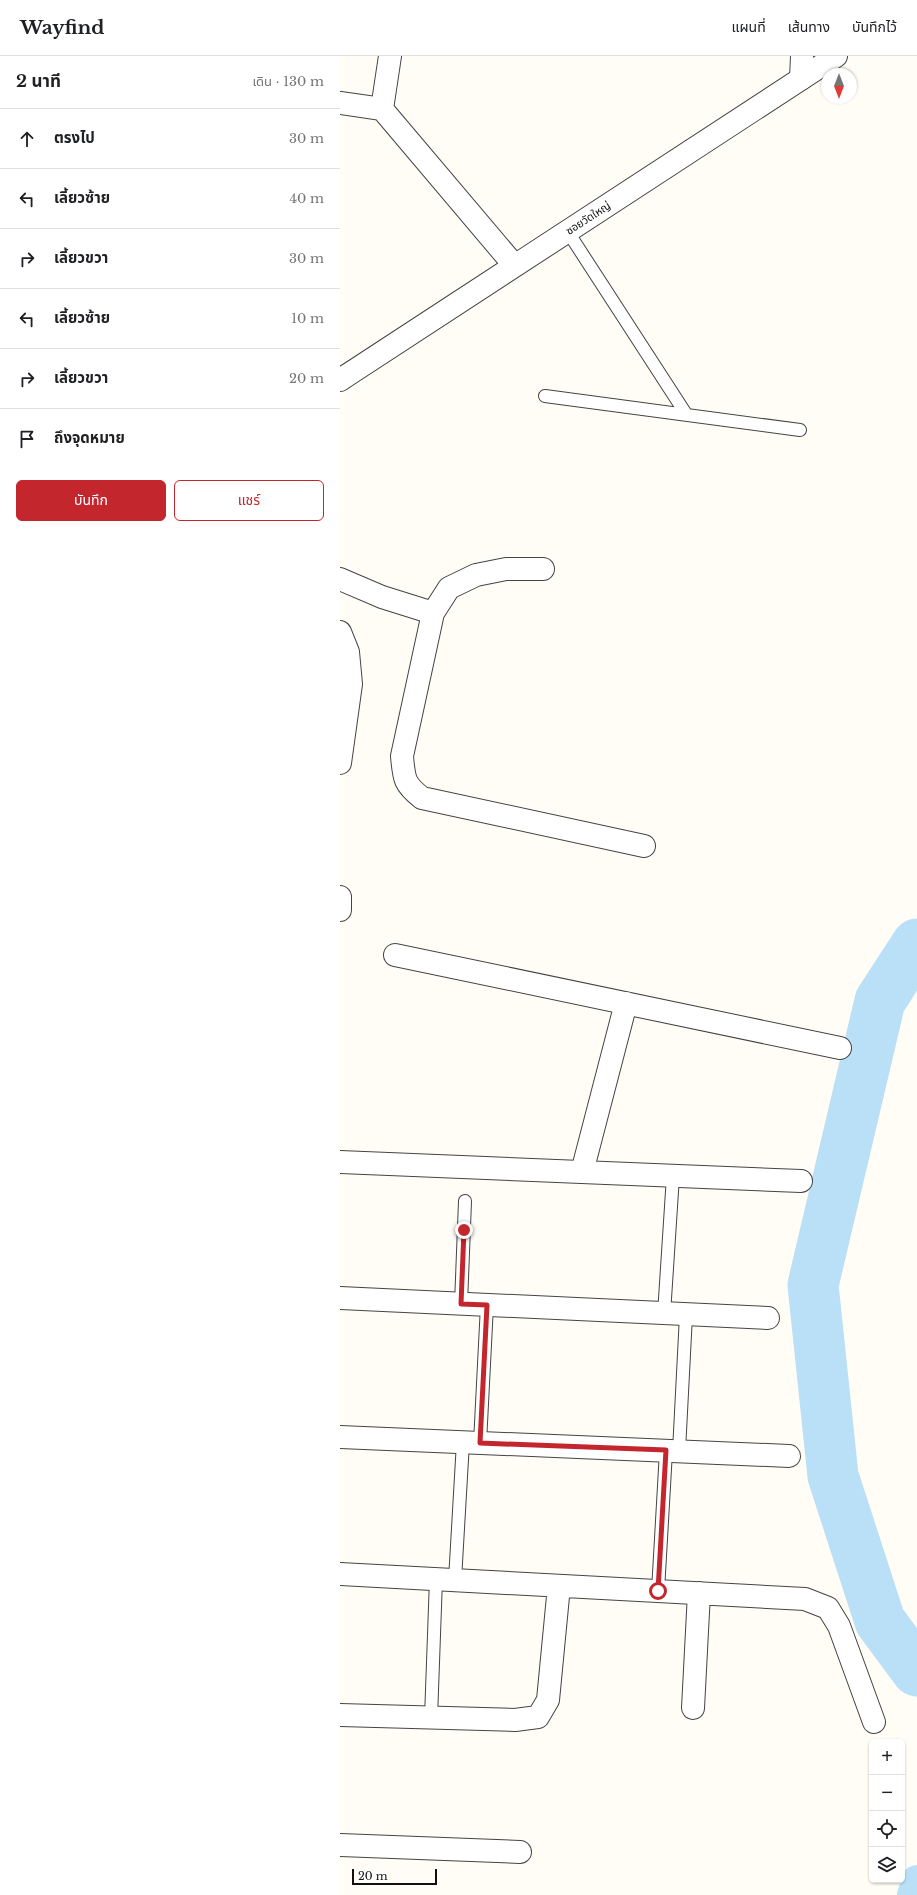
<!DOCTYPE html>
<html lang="th">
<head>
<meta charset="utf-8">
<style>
	body { margin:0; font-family:"Libre Baskerville","Noto Sans Thai",serif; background:#f6f6f6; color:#202124 }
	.controls { position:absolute; right:12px; bottom:12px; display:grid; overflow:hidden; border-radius:6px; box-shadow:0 1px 3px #0004 }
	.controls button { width:36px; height:36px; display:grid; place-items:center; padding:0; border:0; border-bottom:1px solid #e0e0e0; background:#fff; color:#202124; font:20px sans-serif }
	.compass { position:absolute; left:481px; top:12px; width:36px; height:36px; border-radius:50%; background:#fff; box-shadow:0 1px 3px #0004; rotate:180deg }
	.scale { position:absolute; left:12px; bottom:10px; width:85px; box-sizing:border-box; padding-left:4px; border:2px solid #111; border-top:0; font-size:11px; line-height:14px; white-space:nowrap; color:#111; -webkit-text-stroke:3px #fff; paint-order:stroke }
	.stop { position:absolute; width:12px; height:12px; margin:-9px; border:3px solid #c4262e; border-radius:50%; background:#fff }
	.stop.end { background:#c4262e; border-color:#fff; box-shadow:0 1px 4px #0008 }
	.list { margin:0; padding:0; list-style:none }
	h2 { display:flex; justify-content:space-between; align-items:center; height:52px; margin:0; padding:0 16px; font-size:17px }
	h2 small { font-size:13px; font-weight:400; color:#757577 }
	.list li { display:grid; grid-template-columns:26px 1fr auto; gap:12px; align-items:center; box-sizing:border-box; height:60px; padding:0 16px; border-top:1px solid #e0e0e0 }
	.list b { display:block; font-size:15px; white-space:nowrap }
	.list em { font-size:13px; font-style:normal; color:#757577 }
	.actions { display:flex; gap:8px; padding:12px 16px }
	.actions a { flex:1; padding:9px 0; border:1px solid #c4262e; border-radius:6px; text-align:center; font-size:14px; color:#c4262e }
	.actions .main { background:#c4262e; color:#fff }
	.icon { flex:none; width:22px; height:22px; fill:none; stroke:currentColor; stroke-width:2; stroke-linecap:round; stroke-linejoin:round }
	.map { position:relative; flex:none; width:577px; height:1839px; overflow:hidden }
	header { display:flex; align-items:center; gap:24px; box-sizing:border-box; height:56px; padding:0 20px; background:#fff; border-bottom:1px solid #e0e0e0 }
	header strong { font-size:19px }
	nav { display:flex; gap:22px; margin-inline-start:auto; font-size:14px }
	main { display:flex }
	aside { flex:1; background:#fff }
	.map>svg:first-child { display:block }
</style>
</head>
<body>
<header>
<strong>Wayfind</strong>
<nav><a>แผนที่</a><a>เส้นทาง</a><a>บันทึกไว้</a></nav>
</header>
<main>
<aside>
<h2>2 นาที<small>เดิน · 130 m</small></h2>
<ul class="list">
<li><svg class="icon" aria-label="ahead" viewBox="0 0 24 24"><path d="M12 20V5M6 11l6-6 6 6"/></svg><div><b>ตรงไป</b></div><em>30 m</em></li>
<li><svg class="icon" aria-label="left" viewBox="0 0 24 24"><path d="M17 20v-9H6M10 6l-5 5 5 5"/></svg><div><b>เลี้ยวซ้าย</b></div><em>40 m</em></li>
<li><svg class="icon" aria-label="right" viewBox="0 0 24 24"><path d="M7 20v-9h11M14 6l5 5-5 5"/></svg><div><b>เลี้ยวขวา</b></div><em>30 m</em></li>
<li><svg class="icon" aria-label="left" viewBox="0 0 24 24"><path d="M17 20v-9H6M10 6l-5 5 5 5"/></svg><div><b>เลี้ยวซ้าย</b></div><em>10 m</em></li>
<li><svg class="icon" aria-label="right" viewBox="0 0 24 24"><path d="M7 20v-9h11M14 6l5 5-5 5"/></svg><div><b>เลี้ยวขวา</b></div><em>20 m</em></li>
<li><svg class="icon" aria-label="arrive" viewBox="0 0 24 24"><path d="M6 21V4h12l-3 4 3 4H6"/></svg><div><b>ถึงจุดหมาย</b></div></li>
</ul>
<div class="actions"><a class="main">บันทึก</a><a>แชร์</a></div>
</aside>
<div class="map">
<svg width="577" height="1839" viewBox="0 0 577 1839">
	<rect width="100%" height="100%" fill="#fffdf5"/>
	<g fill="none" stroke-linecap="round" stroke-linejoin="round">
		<path stroke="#b9e0f7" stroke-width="30" d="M572 1839 577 1824"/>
		<path stroke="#b9e0f7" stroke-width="51" d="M577 888 540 945 473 1229 493 1420 540 1565 577 1615"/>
		<g stroke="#444" stroke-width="14">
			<path id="service" d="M228 176 346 358
				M205 340 460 374
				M121 1248 125 1145
				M324 1258 333 1120
				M140 1387 147 1249
				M339 1395 346 1259
				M115 1524 123 1386
				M318 1535 326 1395
				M91 1662 96 1523"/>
		</g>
		<g stroke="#444" stroke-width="24">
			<path id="minor" d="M50 0 42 53 174 209
				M461 23 462 0
				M0 47 42 53
				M0 523 42 541 93 557 62 700C64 723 64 728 82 742L304 790
				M93 557 109 532 136 519 166 513H203
				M0 576 8 596 11 628 0 707
				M0 841V854
				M55 899 500 992
				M0 1106 461 1125
				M242 1116 286 947
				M0 1242 428 1262
				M0 1381 449 1400
				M0 1518 465 1543 488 1552 499 1570 534 1666
				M353 1652 359 1537
				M0 1659 175 1664 198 1661 208 1644 219 1530
				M0 1789 180 1796"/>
		</g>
		<g stroke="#444" stroke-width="24">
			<path id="tertiary" d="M0 324C165 215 332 109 496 0"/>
		</g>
		<use href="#service" stroke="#fff" stroke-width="12"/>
		<use href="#minor" stroke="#fff" stroke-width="22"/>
		<use href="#tertiary" stroke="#fff" stroke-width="22"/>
	</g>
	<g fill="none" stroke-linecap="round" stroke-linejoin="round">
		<path stroke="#c4262e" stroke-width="5" d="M124 1174 121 1248 147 1249 140 1387 326 1394 318 1535"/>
	</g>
	<g text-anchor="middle" stroke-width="4" stroke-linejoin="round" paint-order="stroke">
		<g font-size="11" fill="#111" stroke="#fff">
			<text transform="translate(248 162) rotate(-33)" y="4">ซอยวัดใหญ่</text>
		</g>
	</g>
</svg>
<div class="controls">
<button>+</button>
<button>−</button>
<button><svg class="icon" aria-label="locate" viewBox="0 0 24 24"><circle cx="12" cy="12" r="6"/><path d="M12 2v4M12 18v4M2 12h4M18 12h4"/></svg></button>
<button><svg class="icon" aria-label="layers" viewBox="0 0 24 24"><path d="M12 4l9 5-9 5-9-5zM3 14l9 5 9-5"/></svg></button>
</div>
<svg class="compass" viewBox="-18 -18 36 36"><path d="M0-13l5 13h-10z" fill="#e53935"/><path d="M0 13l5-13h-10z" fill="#757577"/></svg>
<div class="scale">20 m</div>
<div class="stop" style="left:318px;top:1535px"></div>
<div class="stop end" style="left:124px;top:1174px"></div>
</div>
</main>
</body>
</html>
